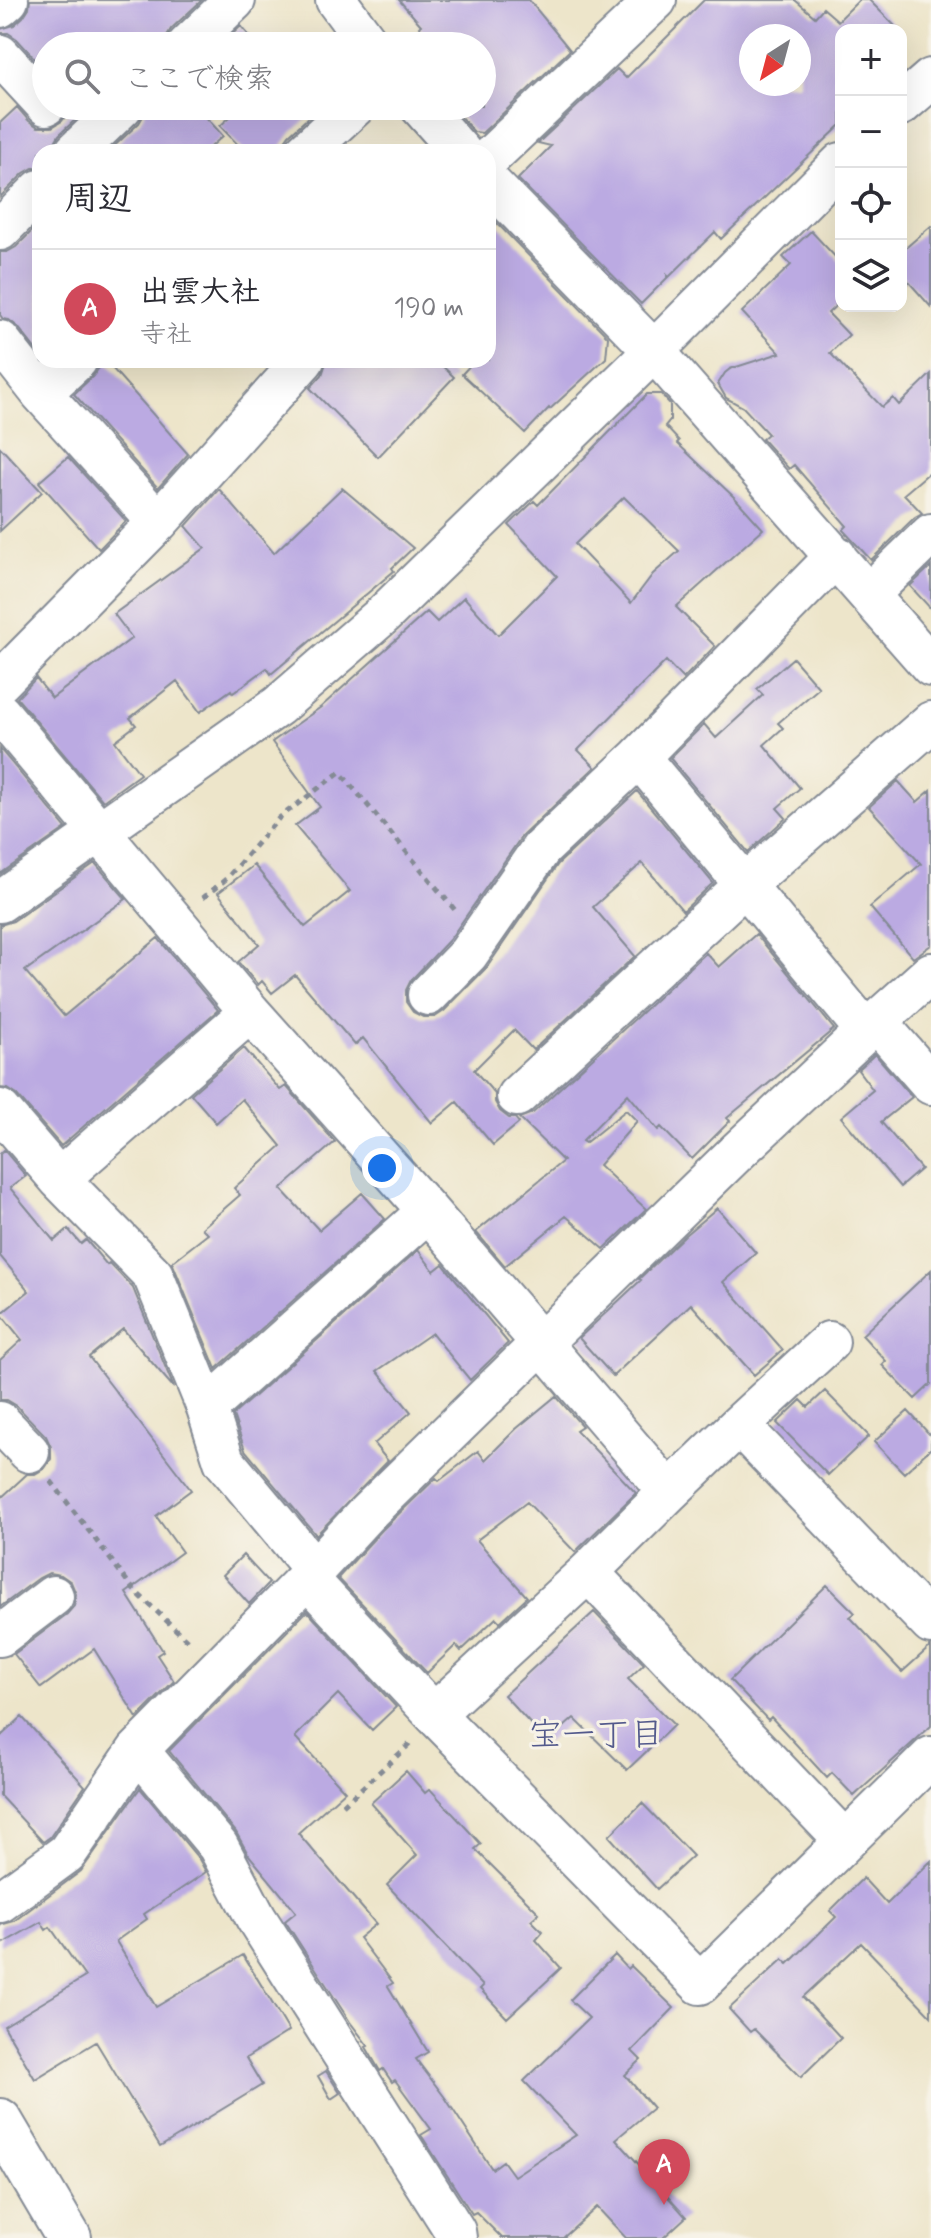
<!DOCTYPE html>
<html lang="ja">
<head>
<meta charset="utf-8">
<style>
	body { margin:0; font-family:Mynerve,"Klee One",sans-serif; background:#f7f7f7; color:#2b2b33 }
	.controls { position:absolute; right:24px; top:24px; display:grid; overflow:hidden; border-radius:16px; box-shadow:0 8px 32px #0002 }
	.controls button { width:72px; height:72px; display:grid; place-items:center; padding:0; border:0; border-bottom:2px solid #e1e1e2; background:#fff; color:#2b2b33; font:40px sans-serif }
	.compass { position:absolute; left:739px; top:24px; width:72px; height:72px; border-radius:50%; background:#fff; box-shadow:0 8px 32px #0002; rotate:216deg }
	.you { position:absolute; left:382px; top:1168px; width:28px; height:28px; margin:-20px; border:6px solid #fff; border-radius:50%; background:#1a73e8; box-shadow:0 0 0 12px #1a73e833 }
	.badge { display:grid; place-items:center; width:52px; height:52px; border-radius:50%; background:#d1495b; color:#fff; font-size:26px; font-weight:700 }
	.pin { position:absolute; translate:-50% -66px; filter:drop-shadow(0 2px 4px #0008) }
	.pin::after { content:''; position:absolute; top:42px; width:28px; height:24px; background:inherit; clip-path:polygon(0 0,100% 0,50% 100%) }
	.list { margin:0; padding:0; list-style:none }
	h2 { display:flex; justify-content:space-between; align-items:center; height:104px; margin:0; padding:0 32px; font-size:34px }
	h2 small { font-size:26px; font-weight:400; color:#7c7c81 }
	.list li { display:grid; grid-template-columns:52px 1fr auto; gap:24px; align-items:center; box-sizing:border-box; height:120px; padding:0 32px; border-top:2px solid #e1e1e2 }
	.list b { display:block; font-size:30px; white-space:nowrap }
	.list p { margin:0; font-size:26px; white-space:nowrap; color:#7c7c81 }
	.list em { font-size:26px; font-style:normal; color:#7c7c81 }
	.icon { flex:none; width:44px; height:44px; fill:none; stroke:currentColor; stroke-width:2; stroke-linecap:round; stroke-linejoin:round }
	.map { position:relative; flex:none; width:931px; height:2238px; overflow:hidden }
	.search { position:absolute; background:#fff; box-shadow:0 8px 32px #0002; left:32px; top:32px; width:464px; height:88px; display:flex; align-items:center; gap:20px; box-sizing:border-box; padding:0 28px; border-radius:44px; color:#7c7c81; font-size:30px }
	.panel { position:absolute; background:#fff; box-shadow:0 8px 32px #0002; left:32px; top:144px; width:464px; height:224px; border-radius:24px }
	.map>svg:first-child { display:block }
</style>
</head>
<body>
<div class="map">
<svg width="931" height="2238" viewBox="0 0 931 2238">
	<rect width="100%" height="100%" fill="#f7f3e8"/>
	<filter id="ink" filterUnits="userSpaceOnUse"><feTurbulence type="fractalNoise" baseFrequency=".0125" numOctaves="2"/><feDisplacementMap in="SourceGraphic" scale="16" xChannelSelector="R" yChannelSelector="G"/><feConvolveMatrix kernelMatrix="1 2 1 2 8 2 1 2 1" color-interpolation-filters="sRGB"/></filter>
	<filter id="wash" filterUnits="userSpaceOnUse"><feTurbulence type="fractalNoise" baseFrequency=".006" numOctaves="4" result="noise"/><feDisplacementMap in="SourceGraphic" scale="32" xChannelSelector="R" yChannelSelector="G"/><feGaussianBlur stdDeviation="1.8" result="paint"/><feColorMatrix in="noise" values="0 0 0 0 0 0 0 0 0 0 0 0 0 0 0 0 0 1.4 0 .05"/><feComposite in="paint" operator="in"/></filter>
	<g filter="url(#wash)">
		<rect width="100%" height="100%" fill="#ede5ca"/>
		<g id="blocks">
			<path fill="#bbaae2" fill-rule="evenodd" d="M30 0H202L171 29 165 39V46H46V71L17 39 8 33H0V29L14 25 23 17 29 8Z
				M399 0H529L570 50 482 133 474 132 451 106H482V46H435L419 27 421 25Z
				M704 0H795L815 17 823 8 838 21 859 0H869L899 30H841V125L721 239 715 232 669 277 667 275V278L641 304 518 179 551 146 538 143 617 69 626 78ZM751 36H799V84H751Z
				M241 26 258 46H220Z
				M68 106H90L59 135 53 145V152H40V168H33L24 173 0 197V123L17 107 29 121 38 127H52L62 121 68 113Z
				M145 106H196L223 136 205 152H108L139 123 145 113Z
				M242 106H321L289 135 277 152H245L220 126Z
				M488 214 608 337 606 358 550 409 549 408 525 433 462 374 475 360H488Z
				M40 223V355L18 327 9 320 3 319 0 315V252H7L16 247Z
				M931 226V307L901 273V252Z
				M811 231 841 263V301L828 313 849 335 830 353 882 407 893 398 899 405 931 374V471L904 494 922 513 915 517 871 560 843 530 847 526 794 465 789 469 762 439 768 434 743 407 726 398 718 384 725 373 730 369 780 353 742 312 791 265 783 257Z
				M99 360H105L188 454 158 488 74 394 93 376 99 368Z
				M327 360H436L454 377 378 457 310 388 322 375Z
				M647 394H661L670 404V420L665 426 679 441 677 443 736 499 763 529 676 607 715 646 683 679 666 661 578 750 595 767 522 836 450 939 411 980 406 990V1002L413 1012 423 1017H435L444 1011 487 967 558 864 637 791 713 883 683 911 642 863 593 907 635 956 533 1050 514 1030 474 1070 495 1094V1102L500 1111 509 1118H515L519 1123 493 1145 457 1102 432 1123 363 1038 355 1045 295 975 272 993 262 981 258 985 238 962 259 944 218 893 254 865 305 927 350 891 295 826 320 807 272 742 321 707 427 612 437 622 464 597 498 635 557 576 509 525 534 501 538 505ZM624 497 679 551 653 574 631 603 575 544Z
				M0 447 42 492 0 531Z
				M68 457 126 521 99 549 39 482Z
				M342 488 413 548 392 568 394 571 271 674 267 668 233 693 231 690 200 712 177 681 130 718 136 725 115 741 140 774 103 801 17 698 36 678 52 698 132 638 114 614 205 548 186 526 219 489 274 553Z
				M931 566V609L910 586Z
				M793 658 819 688 778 723 783 728 764 745 800 788 777 808 786 818 748 852 670 758 704 724 716 738 763 695 757 689Z
				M0 749 66 828 0 874Z
				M898 781 917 802 931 790V945L913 958 870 907 921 864 869 807Z
				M95 863 126 899 25 971 64 1016 158 938 218 1010 61 1146 17 1095 8 1089 0 1088V925L13 921Z
				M756 934 834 1029 727 1118 730 1121 692 1159 661 1127 658 1130 628 1094 582 1141 585 1143 626 1110 637 1121 599 1165 646 1209 604 1249 566 1216 505 1266 476 1232 563 1161 519 1118 533 1113 706 953 719 967Z
				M244 1048 280 1090 286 1086 335 1142 281 1189 319 1230 362 1193 385 1219 216 1369 172 1262 208 1234 202 1228 240 1195 234 1188 281 1146 242 1099 216 1123 191 1094Z
				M875 1054 912 1097 881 1122 921 1169 900 1187 841 1117 873 1090 858 1070Z
				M4 1150 26 1176 10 1188 54 1241 68 1229 81 1244 86 1240 107 1265 109 1263 133 1288 174 1388 123 1329 89 1357 191 1490 156 1516 182 1552 126 1593 163 1651 157 1655 174 1681 137 1718 94 1649 41 1688 14 1654 67 1614 74 1606 76 1594 71 1582 61 1575 49 1573 39 1578 0 1607V1499L27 1474H35L45 1468 51 1459V1447L46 1436 17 1406 7 1400H0V1360L22 1340 1 1314 29 1291 0 1256V1154Z
				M717 1208 756 1253 723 1282 783 1350 754 1375 691 1304 613 1376 579 1338 641 1280 639 1279 685 1235Z
				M418 1250 434 1271 443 1264 508 1343 470 1380 432 1333 377 1371 411 1412 374 1444 388 1461 316 1535 245 1450 233 1415Z
				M931 1270V1384L915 1399 882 1365 886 1361 862 1335Z
				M825 1391 869 1436 828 1475 777 1423 801 1400 808 1407Z
				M556 1396 582 1426 576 1430 636 1493 575 1552 527 1502 477 1540 527 1597 500 1622 496 1618 461 1651 456 1645 427 1673 338 1578 382 1530 436 1478 439 1481 478 1451 485 1460 516 1429Z
				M908 1411 931 1436V1448L904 1473 874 1442Z
				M243 1555 269 1583 249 1604 223 1575Z
				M827 1585 855 1613 850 1617 902 1672 931 1646V1726L854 1796 832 1773 827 1778 771 1717 768 1720 730 1680Z
				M307 1611 396 1707 372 1730 338 1694 295 1737 345 1791 298 1833 376 1924 359 1938 393 1983 388 1986 428 2052 416 2059 446 2099 492 2169 503 2161 514 2176 576 2135 524 2081 589 2018 570 2000 615 1955 628 1969 631 1966 674 2008 632 2051 641 2060 625 2075 653 2108 616 2139 686 2217 663 2238H626L597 2207 563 2238H502L476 2212 472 2214 421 2135 431 2129 395 2080 392 2082 383 2069 380 2071 366 2047 368 2046 350 2022 285 1921 296 1912 248 1854 236 1832 169 1751Z
				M594 1612 644 1664 628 1679 674 1725 627 1770 574 1718 547 1742 504 1695Z
				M22 1717 85 1786 50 1837 43 1842 0 1796V1737Z
				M406 1771 425 1793 430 1789 481 1844 475 1849 539 1913 531 1920 543 1932 536 1940 561 1968 507 2018 480 1989 483 1986 387 1885 417 1855 371 1803Z
				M140 1788 199 1859 206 1872 144 1914 147 1919 116 1941 156 2007 243 1955 289 2031 246 2058 262 2085 160 2147 96 2042 35 2079 4 2026 85 1977 50 1927 46 1930 41 1922 0 1945V1925L14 1921 81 1871Z
				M642 1803 693 1856 657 1889 609 1836Z
				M931 1861V2016L861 1943 803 1997 841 2038 801 2077 754 2029 750 2032 729 2009 783 1959 788 1964 836 1917 830 1911 863 1878 887 1904Z
				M326 2071 340 2093 331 2099 318 2076Z"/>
		</g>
	</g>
	<g filter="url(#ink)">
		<use href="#blocks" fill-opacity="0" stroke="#848a94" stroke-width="2"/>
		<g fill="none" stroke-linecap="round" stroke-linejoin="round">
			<g stroke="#848a94" stroke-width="44">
				<path id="minor" d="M336 0 370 46
					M0 7 8 0
					M187 46 235 0
					M0 55 46 105
					M901 105 931 79
					M420 106 461 152
					M75 152 123 106
					M305 152 355 106
					M488 159 656 0
					M488 181 654 351 931 666
					M0 230 40 190
					M0 341 41 393 158 522
					M41 393 77 360
					M836 556 639 757 866 1031
					M869 594 931 534
					M0 682 158 522 304 360
					M0 713 250 1012 428 1211 669 1492 588 1572 434 1714
					M0 902 278 706 384 614 654 351 841 163
					M428 995 468 954 541 849 639 757
					M877 1022 931 1084
					M517 1096 745 885 931 722
					M0 1110 59 1179 153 1275 207 1408 224 1461 315 1570
					M59 1179 250 1012
					M207 1408 428 1211
					M0 1422 29 1452
					M739 1425 829 1342
					M669 1492 739 1425 931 1624
					M588 1572 845 1841
					M307 1578 434 1714 700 1984 931 1757
					M0 1636 53 1596
					M137 1751 143 1756 218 1846 256 1918 455 2231 456 2238
					M0 1902 67 1853 137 1751 307 1578 366 1514 737 1152 866 1031 931 973"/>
			</g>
			<g stroke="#848a94" stroke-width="48">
				<path id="major" d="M0 2121 69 2238"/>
			</g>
			<path stroke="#848a94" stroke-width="5" stroke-dasharray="6 6" stroke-linecap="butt" d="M203 898 226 879 279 818 340 772 455 910
				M51 1481 133 1589 190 1643
				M343 1805 410 1744"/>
			<use href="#minor" stroke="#fff" stroke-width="40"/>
			<use href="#major" stroke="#fff" stroke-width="44"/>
		</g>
	</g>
	<g text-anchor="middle" stroke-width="6" stroke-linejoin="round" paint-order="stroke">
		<g font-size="34" fill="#535a8c" stroke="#f7f3e8">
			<text x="596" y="1745">宝一丁目</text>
		</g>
	</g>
</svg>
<div class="controls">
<button>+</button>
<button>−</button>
<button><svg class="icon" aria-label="locate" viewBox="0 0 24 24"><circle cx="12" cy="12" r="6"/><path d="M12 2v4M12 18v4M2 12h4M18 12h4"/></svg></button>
<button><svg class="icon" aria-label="layers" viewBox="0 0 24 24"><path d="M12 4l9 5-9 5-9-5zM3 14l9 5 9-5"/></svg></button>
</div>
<svg class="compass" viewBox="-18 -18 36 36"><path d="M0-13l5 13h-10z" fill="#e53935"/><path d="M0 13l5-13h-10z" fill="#7c7c81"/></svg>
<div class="you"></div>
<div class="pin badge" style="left:664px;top:2205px">A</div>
<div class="search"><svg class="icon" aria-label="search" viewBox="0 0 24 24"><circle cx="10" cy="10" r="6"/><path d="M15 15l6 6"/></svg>ここで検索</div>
<section class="panel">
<h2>周辺<small></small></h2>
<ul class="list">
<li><span class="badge">A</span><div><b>出雲大社</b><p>寺社</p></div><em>190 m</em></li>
</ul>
</section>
</div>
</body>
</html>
